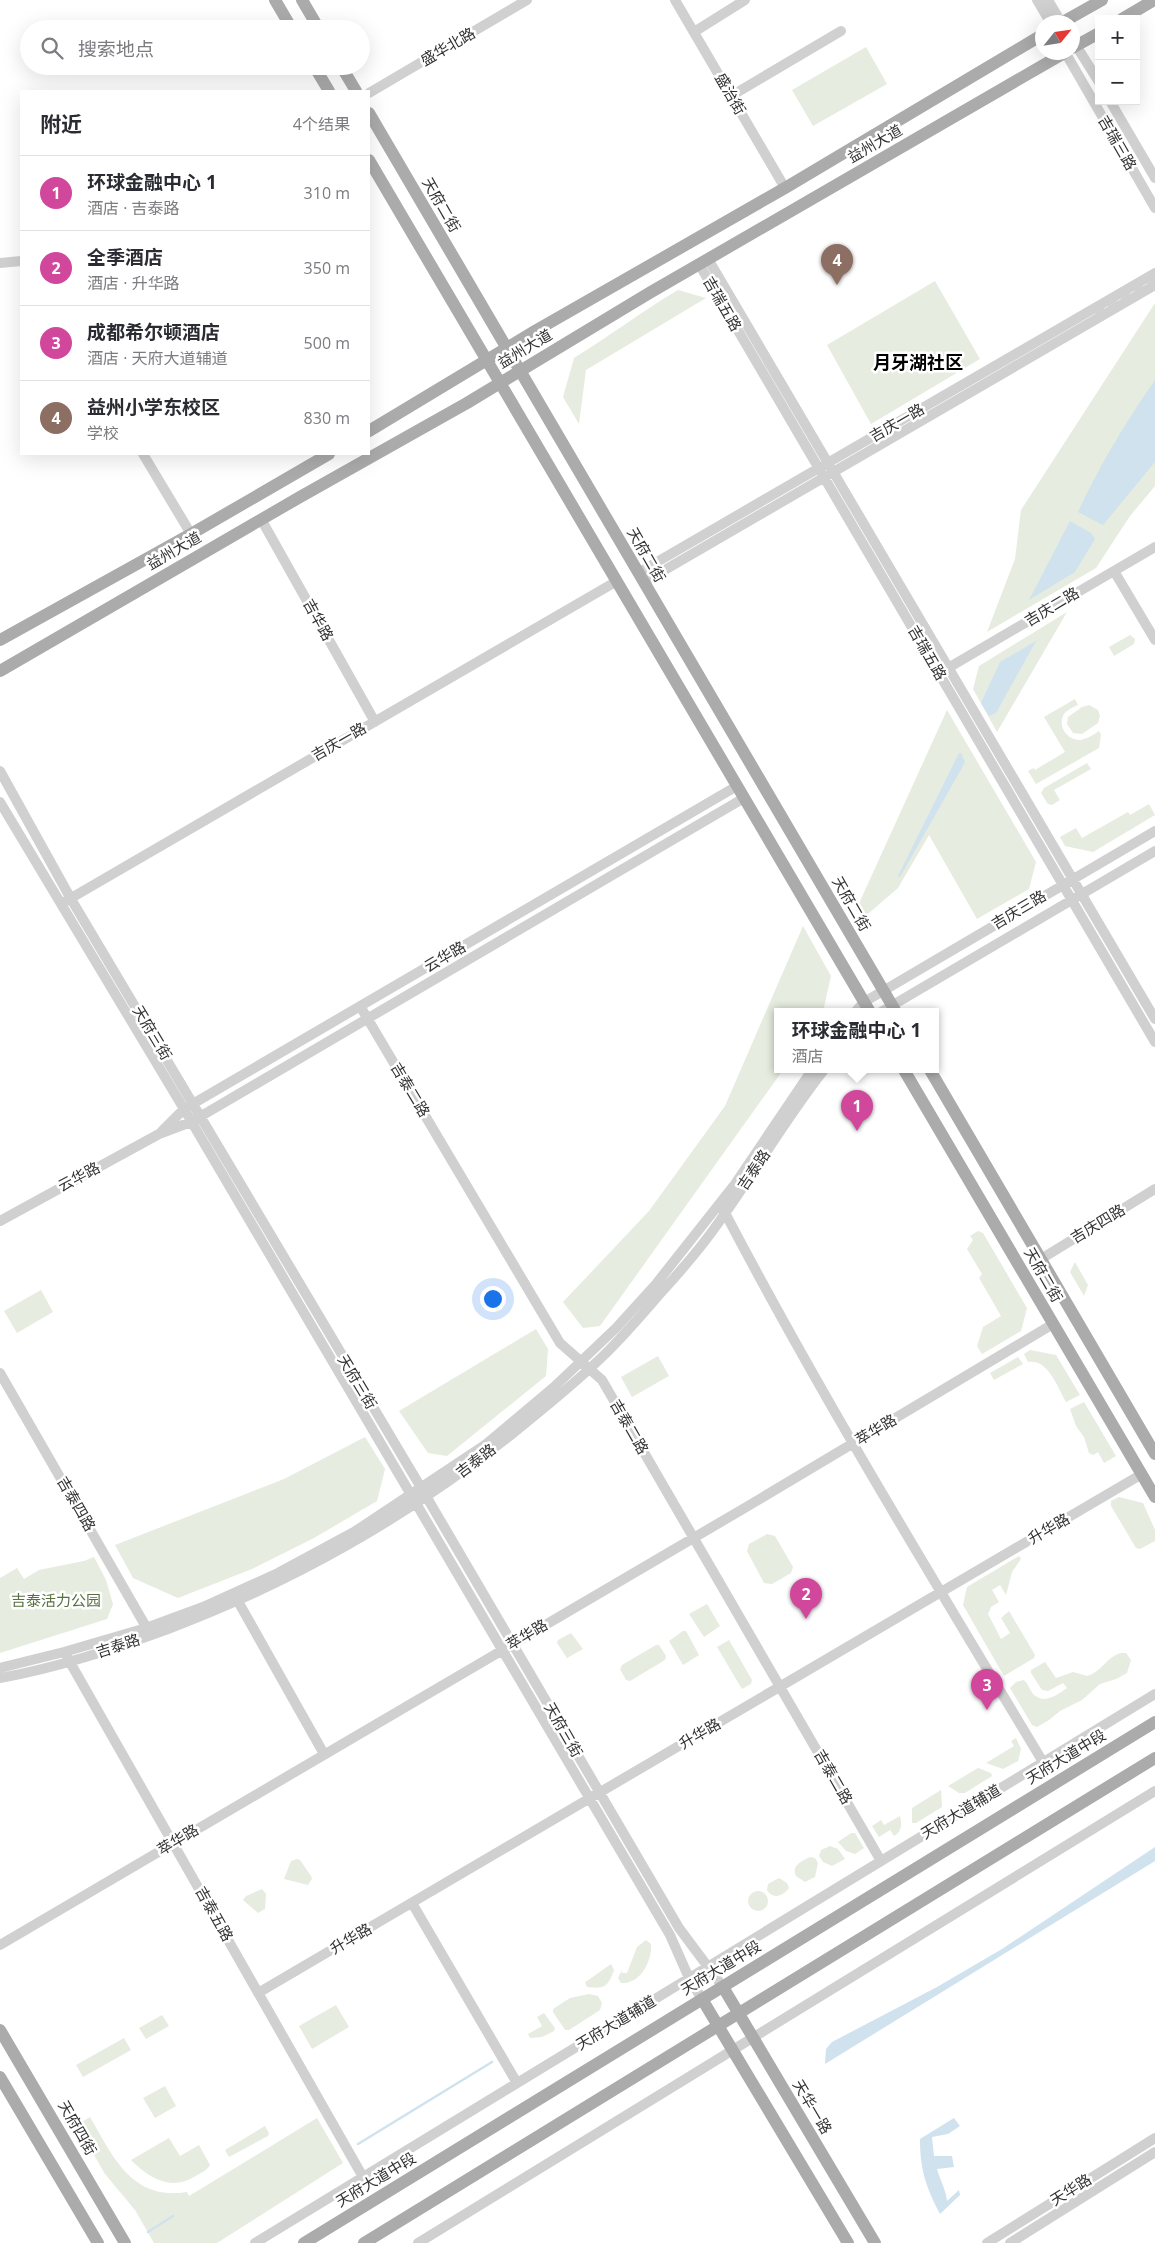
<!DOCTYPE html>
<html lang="zh">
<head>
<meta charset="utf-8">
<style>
	body { margin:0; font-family:"Open Sans","Noto Sans SC",sans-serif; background:#f7f7f7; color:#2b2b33 }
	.controls { position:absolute; right:15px; top:15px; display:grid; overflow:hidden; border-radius:0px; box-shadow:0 5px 20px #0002 }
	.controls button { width:45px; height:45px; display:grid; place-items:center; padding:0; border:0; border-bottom:1px solid #e1e1e2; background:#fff; color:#2b2b33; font:25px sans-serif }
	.compass { position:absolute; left:1035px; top:15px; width:45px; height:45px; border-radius:50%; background:#fff; box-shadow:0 5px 20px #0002; rotate:60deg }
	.you { position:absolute; left:492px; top:1298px; width:18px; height:18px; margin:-12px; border:4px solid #fff; border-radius:50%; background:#1a73e8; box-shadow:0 0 0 8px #1a73e833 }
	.badge { display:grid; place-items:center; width:32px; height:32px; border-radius:50%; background:#0b8043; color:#fff; font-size:16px; font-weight:700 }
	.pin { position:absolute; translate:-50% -41px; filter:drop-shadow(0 1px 2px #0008) }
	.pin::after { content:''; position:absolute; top:26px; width:18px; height:15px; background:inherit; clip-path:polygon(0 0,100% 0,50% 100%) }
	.popup { position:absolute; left:774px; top:1008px; width:165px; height:65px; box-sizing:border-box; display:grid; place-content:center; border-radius:0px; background:#fff; filter:drop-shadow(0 1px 4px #0005); font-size:16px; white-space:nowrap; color:#7c7c81 }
	.popup b { font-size:19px; color:#2b2b33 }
	.popup::after { content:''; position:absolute; left:50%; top:100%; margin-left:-10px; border:10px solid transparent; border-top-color:#fff }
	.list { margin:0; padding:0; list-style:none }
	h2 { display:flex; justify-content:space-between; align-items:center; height:65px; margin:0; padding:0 20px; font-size:21px }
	h2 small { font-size:16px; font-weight:400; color:#7c7c81 }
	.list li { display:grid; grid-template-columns:32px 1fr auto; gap:15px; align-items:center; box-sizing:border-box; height:75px; padding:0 20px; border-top:1px solid #e1e1e2 }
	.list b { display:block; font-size:19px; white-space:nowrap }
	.list p { margin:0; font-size:16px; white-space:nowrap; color:#7c7c81 }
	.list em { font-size:16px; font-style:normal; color:#7c7c81 }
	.icon { flex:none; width:28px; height:28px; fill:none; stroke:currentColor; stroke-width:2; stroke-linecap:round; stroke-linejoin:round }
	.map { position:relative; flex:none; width:1155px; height:2243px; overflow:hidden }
	.search { position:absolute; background:#fff; box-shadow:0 5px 20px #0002; left:20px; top:20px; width:350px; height:55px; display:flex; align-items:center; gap:12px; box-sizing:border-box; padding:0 18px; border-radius:28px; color:#7c7c81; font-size:19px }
	.panel { position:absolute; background:#fff; box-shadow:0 5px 20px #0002; left:20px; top:90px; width:350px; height:365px; border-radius:0px }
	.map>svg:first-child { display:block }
</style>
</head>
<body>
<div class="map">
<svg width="1155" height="2243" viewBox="0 0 1155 2243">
	<rect width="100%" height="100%" fill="#fff"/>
	<path fill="#e6ecdf" d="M866 47 887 84 813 126 792 90Z
		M935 281 980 359 871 424 827 345Z
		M678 290 706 298 586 370 579 424 563 397 574 358C610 336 642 311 678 290Z
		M1155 303V486L1130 516 1096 568 987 632 1015 559 1021 510Z
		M1067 612 997 732 973 689 979 666Z
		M1130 635 1135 639 1134 644 1114 656 1109 647Z
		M1075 699 1078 705C1073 707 1067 710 1064 714 1056 727 1070 744 1084 739 1089 738 1094 734 1099 731L1101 735 1099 748 1036 784 1028 771 1034 768 1035 770 1065 752 1044 717Z
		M1089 705 1098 710 1100 716 1098 723 1082 734 1073 733 1067 724 1068 717 1082 707Z
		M947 710 1036 862 1029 889 977 919 929 835 898 888 862 919 856 910Z
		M1087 763 1091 769 1054 790 1060 800 1052 805 1048 804 1041 793 1044 788Z
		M1149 804 1155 815 1093 852 1065 846 1060 837 1076 828 1082 838 1128 812 1130 815Z
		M803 926 831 976 823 1012H778V1070H783L600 1326 583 1328 563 1302 649 1211 725 1106Z
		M978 1231 983 1233 1027 1308 1021 1331 982 1354 977 1346 983 1327 1001 1316 979 1278 982 1274 967 1249 973 1240 970 1236Z
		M1075 1262 1088 1285 1084 1296 1070 1272Z
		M41 1290 53 1312 17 1333 4 1311Z
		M536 1329 548 1349 546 1376 447 1456 428 1453 399 1411Z
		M1030 1350 1056 1355 1080 1395 1066 1402C1058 1388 1048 1358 1028 1362L1024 1354Z
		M658 1356 669 1376 632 1397 621 1377Z
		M1018 1357 1023 1364 994 1380 990 1373Z
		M1084 1402 1116 1456 1104 1463 1098 1452 1093 1455 1089 1453 1084 1437 1076 1426 1070 1409Z
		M365 1437 385 1469 377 1501 314 1538 252 1569 178 1598 133 1578 115 1545 284 1479Z
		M1119 1497 1143 1503 1155 1530V1541L1140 1549 1136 1548 1111 1506V1501Z
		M767 1534 775 1536 793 1567 791 1573 772 1584 764 1583 747 1551 749 1544Z
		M1019 1556 1021 1559 1012 1572 1006 1595 1000 1585 992 1590 999 1602 991 1607 988 1614 1001 1639 1010 1633 1001 1618 1009 1611 1035 1655 1034 1658 1004 1676 963 1605 967 1587Z
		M94 1557 106 1580 113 1604 107 1619 0 1653V1578L17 1568 24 1579 39 1570 84 1561Z
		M707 1604 720 1626 704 1637 689 1614Z
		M683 1631H686L699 1655 683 1665 669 1641Z
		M571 1633 583 1649 567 1658 557 1643 558 1640Z
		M729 1640 752 1680 751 1684 742 1689 717 1647Z
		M656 1645H659L666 1656 665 1660 630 1681 626 1680 620 1669 622 1665Z
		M1121 1653H1126L1131 1660 1127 1673 1116 1679 1100 1684 1082 1700 1060 1711 1049 1720 1037 1727 1032 1725 1010 1688 1016 1682 1024 1680C1028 1684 1030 1690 1033 1694 1044 1705 1057 1695 1067 1688L1063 1683 1048 1691 1042 1690 1031 1673V1670L1045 1662 1056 1678 1073 1672 1087 1676C1102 1672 1106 1657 1121 1653Z
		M1016 1738 1021 1749 1018 1761 1003 1769 986 1763 1014 1746 1011 1741Z
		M978 1768 991 1773 992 1776 965 1793H959L948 1786Z
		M941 1790 942 1807 916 1823H912V1808Z
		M900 1816C902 1824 902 1832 894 1836L890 1830 879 1837 872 1826 881 1820 884 1825Z
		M851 1833H855L864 1848 855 1854 846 1851 838 1842Z
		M830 1846 838 1849 845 1859 832 1866 823 1862 819 1856 821 1850Z
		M810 1857 815 1858 818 1863 815 1877 805 1882 796 1876C791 1865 802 1861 810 1857Z
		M297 1859 300 1860 311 1876 312 1879 308 1885 284 1879 291 1861Z
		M779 1878 787 1883 789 1888C783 1896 773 1900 767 1890L768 1884Z
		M262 1889 266 1894 265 1909 258 1913 243 1900 246 1896Z
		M748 1901a10 10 0 1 1 20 0a10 10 0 1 1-20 0Z
		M646 1940 651 1944C652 1961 641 1984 621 1983L618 1978 622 1970V1973H627L637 1947Z
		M611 1964 614 1970C608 1987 605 1989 587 1987L585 1982 587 1981Z
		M589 1994 598 1996 602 2003 600 2010 569 2030H565L553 2012V2009L570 1998Z
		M336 2005 349 2027 312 2049 299 2026Z
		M544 2013 555 2028 554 2031 542 2037 530 2038 528 2034 542 2026 537 2017Z
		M162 2015 169 2026 146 2039 139 2028Z
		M124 2038 131 2050 83 2077 76 2065Z
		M165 2086 176 2106 155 2118 143 2098Z
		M90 2117C113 2157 132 2201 187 2192L189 2196 317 2118 343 2163 217 2243H154L135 2210 105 2174 77 2125Z
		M265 2126 269 2133 268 2136 229 2157 225 2150Z
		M169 2138 180 2156 199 2145 210 2165C207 2171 200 2173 194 2177 170 2191 149 2178 131 2160Z"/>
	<path fill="#cfe2ee" d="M1155 380V462L1103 525 1078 512C1101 463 1124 425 1155 380Z
		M1070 521 1091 533 1095 539 1075 572 1029 600Z
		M1036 641 996 713 989 716 981 703 1000 662Z
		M959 753H961L965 762 963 766 900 877 898 876Z
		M1155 1847V1861L825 2064 826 2049 832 2042 937 1987 1002 1949Z
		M954 2118 960 2126 948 2134 932 2137 934 2156H952L954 2167 937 2169C940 2180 946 2190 947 2201L959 2190 960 2195 940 2214C926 2187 920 2170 920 2139Z"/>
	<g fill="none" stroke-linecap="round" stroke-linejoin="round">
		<path stroke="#cfe2ee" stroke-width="2.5" d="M358 2144 492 2062
			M148 2232 173 2216"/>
		<path stroke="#d6d6d6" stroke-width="10" stroke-dasharray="10 5" stroke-linecap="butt" d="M1095 313 1155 279"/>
		<path stroke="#d0d0d0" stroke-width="10" d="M675 0 785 188
			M1037 0 1050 22
			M1048 0 1061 22
			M694 32 745 0
			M1072 39 1099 82
			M1065 52 1155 208
			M369 93 527 0
			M731 96 841 31
			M1110 101 1155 178
			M708 259 1155 1019
			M0 263 21 261
			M699 264 1155 1042
			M143 454 191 534
			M261 519 375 722
			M1114 571 1155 640
			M638 573 1155 273
			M644 582 1155 285
			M948 668 1155 547
			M0 771 71 899 426 1496 679 1928 723 1987
			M0 802 184 1109 670 1935 689 1978 702 1999
			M66 901 617 581
			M360 1006 560 1343 602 1380 881 1861
			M855 1012 864 1002 883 991 1155 831
			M881 1012 1155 851
			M162 1131 184 1109 737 786
			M723 1209C822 1398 933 1579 1043 1762
			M0 1221 159 1134 191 1122 744 798
			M1041 1259 1155 1189
			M0 1373 149 1632
			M235 1596 324 1754
			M67 1657 363 2177
			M0 1668 64 1652 146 1628 203 1607 278 1573 354 1532 485 1445 554 1387 616 1328 656 1284 735 1184 812 1070
			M0 1678C57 1668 113 1649 168 1629 295 1581 405 1518 512 1434 542 1410 573 1385 601 1358 621 1339 640 1317 658 1296 679 1273 701 1248 719 1222 755 1172 786 1118 824 1070
			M412 1903 517 2083
			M0 1945 748 1506 1053 1324
			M258 1993 1142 1474
			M255 2243 1155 1694
			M418 2243 1155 1791
			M987 2243 1155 2138
			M1010 2243 1155 2152"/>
		<path stroke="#ababab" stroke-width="12" d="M275 0 292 29
			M302 0 319 29
			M1122 19 1154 0
			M1063 22 1102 0
			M1072 48 1099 33
			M314 66 329 91
			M341 66 356 91
			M369 113 896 1012
			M369 160 870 1012
			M369 431 535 331 785 188 1042 35
			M0 640 191 534 329 454
			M0 671 300 497 467 403 651 292 1066 52
			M904 1070 1155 1497
			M930 1070 1155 1454
			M723 1987 875 2243
			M702 1999 848 2243
			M0 2030 125 2243
			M0 2077 98 2243
			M304 2243 1155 1722
			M364 2243 1155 1758"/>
	</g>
	<g text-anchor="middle" stroke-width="5" stroke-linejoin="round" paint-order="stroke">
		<g font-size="15" fill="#333" stroke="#fff">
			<text transform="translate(448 47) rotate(-30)" y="5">盛华北路</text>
			<text transform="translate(730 94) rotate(60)" y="5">盛治街</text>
			<text transform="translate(1117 143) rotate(60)" y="5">吉瑞三路</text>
			<text transform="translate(875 144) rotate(-30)" y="5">益州大道</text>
			<text transform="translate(441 205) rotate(60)" y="5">天府二街</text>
			<text transform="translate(722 304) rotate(60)" y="5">吉瑞五路</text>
			<text transform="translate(525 349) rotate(-31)" y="5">益州大道</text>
			<text transform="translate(897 423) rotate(-30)" y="5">吉庆一路</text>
			<text transform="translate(174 551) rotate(-30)" y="5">益州大道</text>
			<text transform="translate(646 555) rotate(60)" y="5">天府二街</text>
			<text transform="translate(1052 607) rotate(-31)" y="5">吉庆二路</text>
			<text transform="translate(318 620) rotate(61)" y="5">吉华路</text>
			<text transform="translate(927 653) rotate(60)" y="5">吉瑞五路</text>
			<text transform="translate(339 742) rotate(-30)" y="5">吉庆一路</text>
			<text transform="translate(851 904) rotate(60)" y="5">天府二街</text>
			<text transform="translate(1019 910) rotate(-31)" y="5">吉庆三路</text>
			<text transform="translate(445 957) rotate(-30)" y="5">云华路</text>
			<text transform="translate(152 1033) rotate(59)" y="5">天府三街</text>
			<text transform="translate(410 1090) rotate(59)" y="5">吉泰二路</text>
			<text transform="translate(754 1170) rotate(-56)" y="5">吉泰路</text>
			<text transform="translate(79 1177) rotate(-28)" y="5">云华路</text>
			<text transform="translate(1098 1224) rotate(-31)" y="5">吉庆四路</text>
			<text transform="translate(1043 1275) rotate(60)" y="5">天府二街</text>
			<text transform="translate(357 1382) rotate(59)" y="5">天府三街</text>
			<text transform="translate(629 1427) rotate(60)" y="5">吉泰二路</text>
			<text transform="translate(876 1430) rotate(-31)" y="5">萃华路</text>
			<text transform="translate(476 1461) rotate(-37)" y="5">吉泰路</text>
			<text transform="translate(76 1504) rotate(60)" y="5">吉泰四路</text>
			<text transform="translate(1049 1529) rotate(-30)" y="5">升华路</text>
			<text transform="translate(527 1635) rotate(-31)" y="5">萃华路</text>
			<text transform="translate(118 1646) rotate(-18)" y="5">吉泰路</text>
			<text transform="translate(563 1730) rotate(60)" y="5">天府三街</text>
			<text transform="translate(700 1734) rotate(-30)" y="5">升华路</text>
			<text transform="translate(1066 1757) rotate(-31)" y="5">天府大道中段</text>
			<text transform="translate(833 1777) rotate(60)" y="5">吉泰二路</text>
			<text transform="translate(961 1812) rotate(-31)" y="5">天府大道辅道</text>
			<text transform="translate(178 1840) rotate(-31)" y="5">萃华路</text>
			<text transform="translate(214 1914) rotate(61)" y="5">吉泰五路</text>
			<text transform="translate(351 1939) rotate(-30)" y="5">升华路</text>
			<text transform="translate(721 1968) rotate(-31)" y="5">天府大道中段</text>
			<text transform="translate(616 2023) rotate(-31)" y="5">天府大道辅道</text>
			<text transform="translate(812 2107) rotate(59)" y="5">天华一路</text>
			<text transform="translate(77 2128) rotate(60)" y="5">天府四街</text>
			<text transform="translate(376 2180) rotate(-31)" y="5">天府大道中段</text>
			<text transform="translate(1071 2190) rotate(-32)" y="5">天华路</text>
		</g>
		<g font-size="15" fill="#56703f" stroke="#fff">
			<text x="56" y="1606">吉泰活力公园</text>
		</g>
		<g font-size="18" font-weight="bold" fill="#000" stroke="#fff">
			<text x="918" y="369">月牙湖社区</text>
		</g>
	</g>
</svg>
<div class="controls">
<button>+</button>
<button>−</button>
</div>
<svg class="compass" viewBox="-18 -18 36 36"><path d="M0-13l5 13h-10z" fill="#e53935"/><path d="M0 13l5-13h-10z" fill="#7c7c81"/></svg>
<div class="you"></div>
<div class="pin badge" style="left:857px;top:1131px;background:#d1479c">1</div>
<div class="popup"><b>环球金融中心 1</b>酒店</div>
<div class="pin badge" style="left:806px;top:1619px;background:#d1479c">2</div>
<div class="pin badge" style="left:987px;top:1710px;background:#d1479c">3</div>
<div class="pin badge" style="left:837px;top:285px;background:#8d6e63">4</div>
<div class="search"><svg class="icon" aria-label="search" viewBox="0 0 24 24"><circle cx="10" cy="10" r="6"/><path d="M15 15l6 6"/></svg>搜索地点</div>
<section class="panel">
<h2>附近<small>4个结果</small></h2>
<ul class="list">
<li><span class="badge" style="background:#d1479c">1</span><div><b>环球金融中心 1</b><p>酒店 · 吉泰路</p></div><em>310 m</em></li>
<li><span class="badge" style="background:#d1479c">2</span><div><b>全季酒店</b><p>酒店 · 升华路</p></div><em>350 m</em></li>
<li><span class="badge" style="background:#d1479c">3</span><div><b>成都希尔顿酒店</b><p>酒店 · 天府大道辅道</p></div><em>500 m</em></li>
<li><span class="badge" style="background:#8d6e63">4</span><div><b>益州小学东校区</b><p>学校</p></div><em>830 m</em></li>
</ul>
</section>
</div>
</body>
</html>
